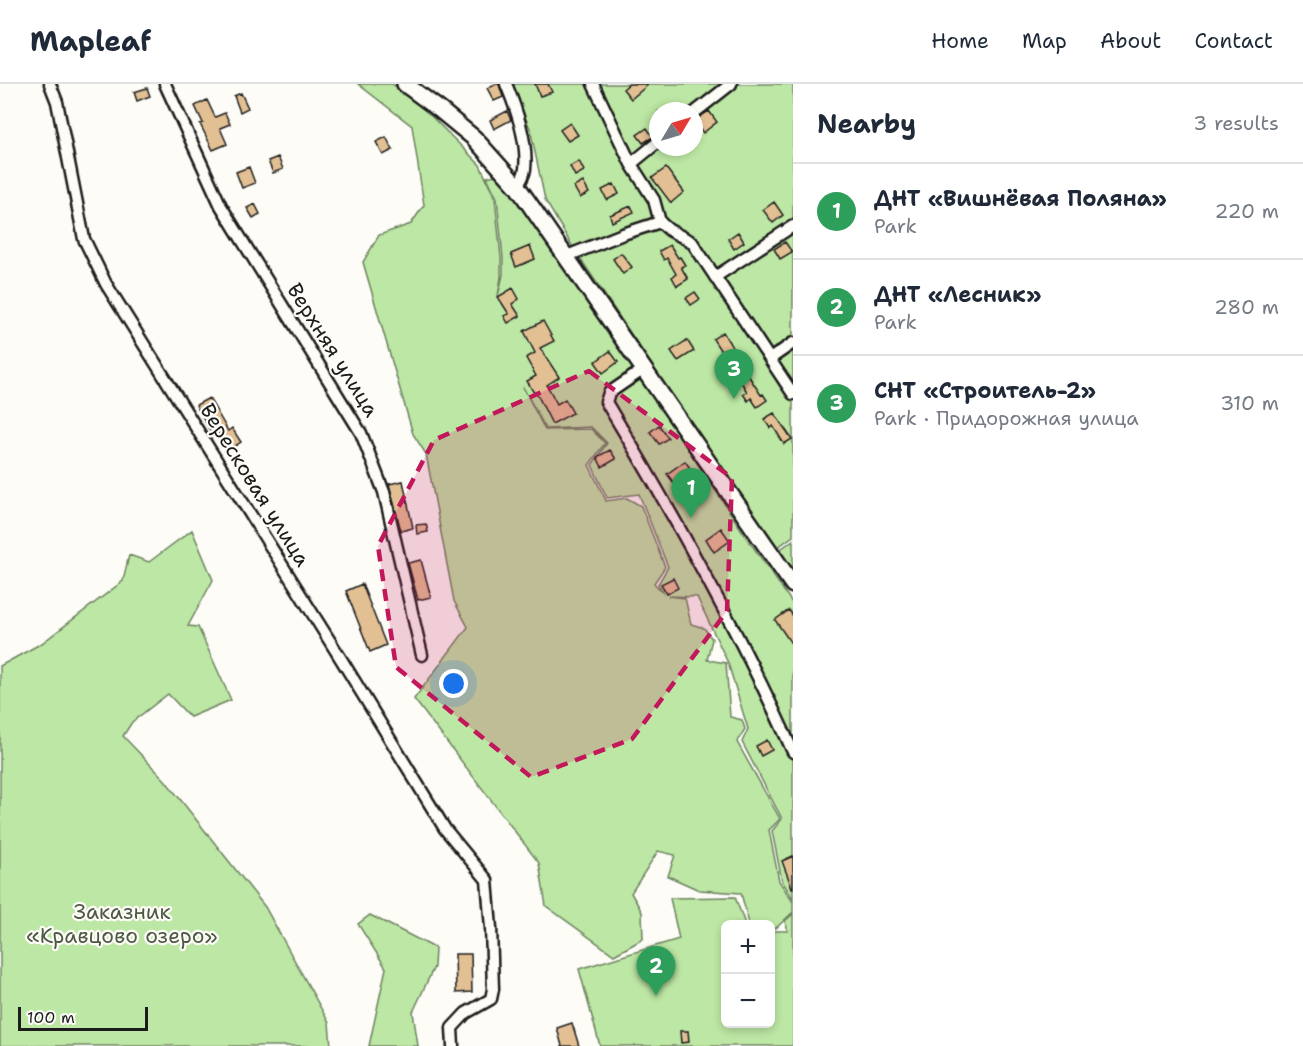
<!DOCTYPE html>
<html lang="en">
<head>
<meta charset="utf-8">
<style>
	body { margin:0; font-family:"Shantell Sans",sans-serif; background:#f6f6f7; color:#1f2937 }
	.controls { position:absolute; right:18px; bottom:18px; display:grid; overflow:hidden; border-radius:9px; box-shadow:0 3px 9px #0003 }
	.controls button { width:54px; height:54px; display:grid; place-items:center; padding:0; border:0; border-bottom:2px solid #e0e1e3; background:#fff; color:#1f2937; font:30px sans-serif }
	.compass { position:absolute; left:649px; top:18px; width:54px; height:54px; border-radius:50%; background:#fff; box-shadow:0 3px 9px #0003; rotate:52deg }
	.scale { position:absolute; left:18px; bottom:15px; width:130px; box-sizing:border-box; padding-left:6px; border:3px solid #1c1c1c; border-top:0; font-size:16px; line-height:21px; white-space:nowrap; color:#1c1c1c; -webkit-text-stroke:4px #fdfcf7; paint-order:stroke }
	.you { position:absolute; left:454px; top:600px; width:21px; height:21px; margin:-15px; border:4px solid #fff; border-radius:50%; background:#1a73e8; box-shadow:0 0 0 9px #1a73e833 }
	.badge { display:grid; place-items:center; width:39px; height:39px; border-radius:50%; background:#7c3aed; color:#fff; font-size:20px; font-weight:700 }
	.pin { position:absolute; translate:-50% -50px; filter:drop-shadow(0 2px 3px #0008) }
	.pin::after { content:''; position:absolute; top:32px; width:21px; height:18px; background:inherit; clip-path:polygon(0 0,100% 0,50% 100%) }
	.list { margin:0; padding:0; list-style:none }
	h2 { display:flex; justify-content:space-between; align-items:center; height:78px; margin:0; padding:0 24px; font-size:26px }
	h2 small { font-size:20px; font-weight:400; color:#747a83 }
	.list li { display:grid; grid-template-columns:39px 1fr auto; gap:18px; align-items:center; box-sizing:border-box; height:96px; padding:0 24px; border-top:2px solid #e0e1e3 }
	.list b { display:block; font-size:22px; white-space:nowrap }
	.list p { margin:0; font-size:20px; white-space:nowrap; color:#747a83 }
	.list em { font-size:20px; font-style:normal; color:#747a83 }
	.map { position:relative; flex:none; width:793px; height:962px; overflow:hidden }
	header { display:flex; align-items:center; gap:36px; box-sizing:border-box; height:84px; padding:0 30px; background:#fff; border-bottom:2px solid #e0e1e3 }
	header strong { font-size:28px }
	nav { display:flex; gap:33px; margin-inline-start:auto; font-size:21px }
	main { display:flex }
	aside { flex:1; background:#fff }
	.map>svg:first-child { display:block }
</style>
</head>
<body>
<header>
<strong>Mapleaf</strong>
<nav><a>Home</a><a>Map</a><a>About</a><a>Contact</a></nav>
</header>
<main>
<div class="map">
<svg width="793" height="962" viewBox="0 0 793 962">
	<rect width="100%" height="100%" fill="#fdfcf7"/>
	<filter id="ink" filterUnits="userSpaceOnUse"><feTurbulence type="fractalNoise" baseFrequency=".0167" numOctaves="2"/><feDisplacementMap in="SourceGraphic" scale="12" xChannelSelector="R" yChannelSelector="G"/><feConvolveMatrix kernelMatrix="1 2 1 2 8 2 1 2 1" color-interpolation-filters="sRGB"/></filter>
	<g filter="url(#ink)">
		<path fill="#bde7a4" stroke="#6c8260" stroke-width="1.5" fill-rule="evenodd" d="M358 0H392L410 11 480 81 495 114 501 174V193L498 212 503 191V174L497 114 487 93 499 90 534 142 577 199 747 454 793 520V815L782 797 772 747 782 735 742 658 748 645 728 579 697 513 668 512 685 514 691 540 704 544 712 555 707 576 726 579 730 633 742 636 745 645 737 658 780 735 769 746 779 797 793 818V828L776 844H771L770 840H749L741 809 699 806 668 792 675 771 658 767 631 809 642 828 643 855 614 871 546 822 539 779 414 615 468 543 454 517 426 370 413 350 363 178 379 151 411 140 424 121 412 42ZM523 303 546 345 591 343 607 359 592 381 607 414 639 410 668 483 658 500 664 510 654 499 665 483 641 422 627 414 606 417 589 381 605 359 591 345 545 346Z
			M510 0H793V452L775 465 574 165 545 116 530 44ZM658 27H694V63H658Z
			M192 446 213 496 188 542 198 543 231 616 190 633 168 610 132 638 123 652 165 696 265 823 329 939 331 962H0V582L42 559 123 497 129 471 149 478Z
			M793 456V499L774 470Z
			M735 813 745 840H726V940H770L771 847H788L785 837 793 830V962H600L579 885 679 855 670 814Z
			M370 831 435 864 434 883 413 928 418 962H369L386 884 358 840Z"/>
		<path fill="#e3c094" stroke="#1c1c1c" stroke-width="1.5" d="M495 0H499L503 13 494 17 487 4Z
			M535 0H548L552 8 540 12Z
			M629 0H649L631 15 623 5Z
			M147 4 150 12 137 17 134 8Z
			M241 9 248 24 240 28 234 12Z
			M207 16 215 33 225 29 230 40 220 44 227 60 213 66 200 40 203 39 195 22Z
			M507 27 511 36 494 45 490 36Z
			M709 27 717 38 703 49 694 36Z
			M570 39 578 51 568 57 560 46Z
			M647 44 653 53 643 59 637 51Z
			M386 53 393 66 383 71 376 58Z
			M669 63H686L675 71Z
			M278 73 283 85 273 89 268 77Z
			M579 77 584 87 575 92 570 82Z
			M249 83 255 99 242 104 236 88Z
			M666 84 684 108 671 119 652 94Z
			M583 98 589 109 580 114 574 103Z
			M614 100 619 110 607 116 602 106Z
			M774 118 783 131 773 139 763 126Z
			M255 120 260 130 253 134 247 124Z
			M631 122 634 128 612 138 610 131Z
			M738 148 744 158 734 165 728 155Z
			M785 158 792 168 780 175 774 165Z
			M670 161 678 174 680 173 685 181 681 183 688 195 677 202 672 193 676 190 667 174 664 176 659 167Z
			M530 162 535 175 516 183 511 170Z
			M621 169 632 183 623 190 613 175Z
			M513 204 519 215 512 220 520 232 508 239 504 232 509 230 498 213Z
			M695 208 700 215 691 221 686 214Z
			M543 237 554 257 540 264 559 293 547 301 557 320 565 315 573 329 552 340 536 308 534 309 527 297 536 292 526 274 535 269 524 247Z
			M723 248 735 268 726 275 713 255Z
			M687 256 694 267 678 277 671 267Z
			M610 267 618 278 603 289 595 278Z
			M748 291 761 311 763 310 767 316 757 323 751 314 748 317 743 310 747 308 740 296Z
			M209 314 228 347 232 344 241 358 229 366 216 345 211 348 196 321Z
			M774 329 792 355 784 360 773 342 770 344 764 335Z
			M659 341 668 354 659 360 650 348Z
			M610 366 616 375 602 383 597 373Z
			M685 377 692 387 684 393 692 410 680 416 674 405 677 403 667 390Z
			M403 397 413 444 401 447 389 400Z
			M426 440 428 448 417 450 416 441Z
			M721 444 730 457 714 468 706 455Z
			M421 476 431 513 418 516 408 479Z
			M673 494 678 504 667 510 661 500Z
			M362 500 386 561 370 568 346 507Z
			M789 526 793 532V562L775 536Z
			M767 656 772 666 761 672 756 662Z
			M793 772V804H792L782 777Z
			M455 870H471L472 908 456 909Z
			M572 939 579 962H562L557 944Z
			M680 947H688L689 958 681 959Z"/>
		<g fill="none" stroke-linecap="round" stroke-linejoin="round">
			<g stroke="#1c1c1c" stroke-width="15">
				<path id="minor" d="M50 0 57 18 84 155 106 200 341 575 445 745 487 796 491 844 493 905 491 915 466 929 452 944 453 962
					M165 0 221 122 361 349 384 408 422 571
					M506 0C516 24 528 59 525 85 524 92 521 97 517 102
					M593 0 631 80 654 116 660 138
					M694 29 731 0
					M631 80 658 58
					M567 172 623 150 660 138 669 146 692 158 793 310
					M715 193 793 142
					M770 275 793 259
					M644 285 609 309 606 318C674 431 739 547 793 668"/>
			</g>
			<g stroke="#1c1c1c" stroke-width="20">
				<path id="secondary" d="M405 0 440 26 474 54 517 102 793 501"/>
			</g>
			<use href="#minor" stroke="#fdfcf7" stroke-width="10"/>
			<use href="#secondary" stroke="#fdfcf7" stroke-width="15"/>
		</g>
	</g>
	<path fill="#c2185b" fill-opacity="0.2" stroke="#c2185b" stroke-width="4.5" stroke-dasharray="12 8" stroke-linejoin="round" d="M589 287 732 394 727 527 632 655 531 693 396 583 378 462 434 356Z"/>
	<g text-anchor="middle" stroke-width="4.5" stroke-linejoin="round" paint-order="stroke">
		<g font-size="21" fill="#1c1c1c" stroke="#fdfcf7">
			<text transform="translate(333 266) rotate(58)" y="7">Верхняя улица</text>
			<text transform="translate(255 401) rotate(58)" y="7">Вересковая улица</text>
		</g>
		<g font-size="21" fill="#4c5945" stroke="#fdfcf7">
			<text x="122" y="835">Заказник<tspan x="122" dy="24">«Кравцово озеро»</tspan></text>
		</g>
	</g>
</svg>
<div class="controls">
<button>+</button>
<button>−</button>
</div>
<svg class="compass" viewBox="-18 -18 36 36"><path d="M0-13l5 13h-10z" fill="#e53935"/><path d="M0 13l5-13h-10z" fill="#747a83"/></svg>
<div class="scale">100 m</div>
<div class="you"></div>
<div class="pin badge" style="left:691px;top:434px;background:#2e9e5b">1</div>
<div class="pin badge" style="left:656px;top:912px;background:#2e9e5b">2</div>
<div class="pin badge" style="left:734px;top:315px;background:#2e9e5b">3</div>
</div>
<aside>
<h2>Nearby<small>3 results</small></h2>
<ul class="list">
<li><span class="badge" style="background:#2e9e5b">1</span><div><b>ДНТ «Вишнёвая Поляна»</b><p>Park</p></div><em>220 m</em></li>
<li><span class="badge" style="background:#2e9e5b">2</span><div><b>ДНТ «Лесник»</b><p>Park</p></div><em>280 m</em></li>
<li><span class="badge" style="background:#2e9e5b">3</span><div><b>СНТ «Строитель-2»</b><p>Park · Придорожная улица</p></div><em>310 m</em></li>
</ul>
</aside>
</main>
</body>
</html>
